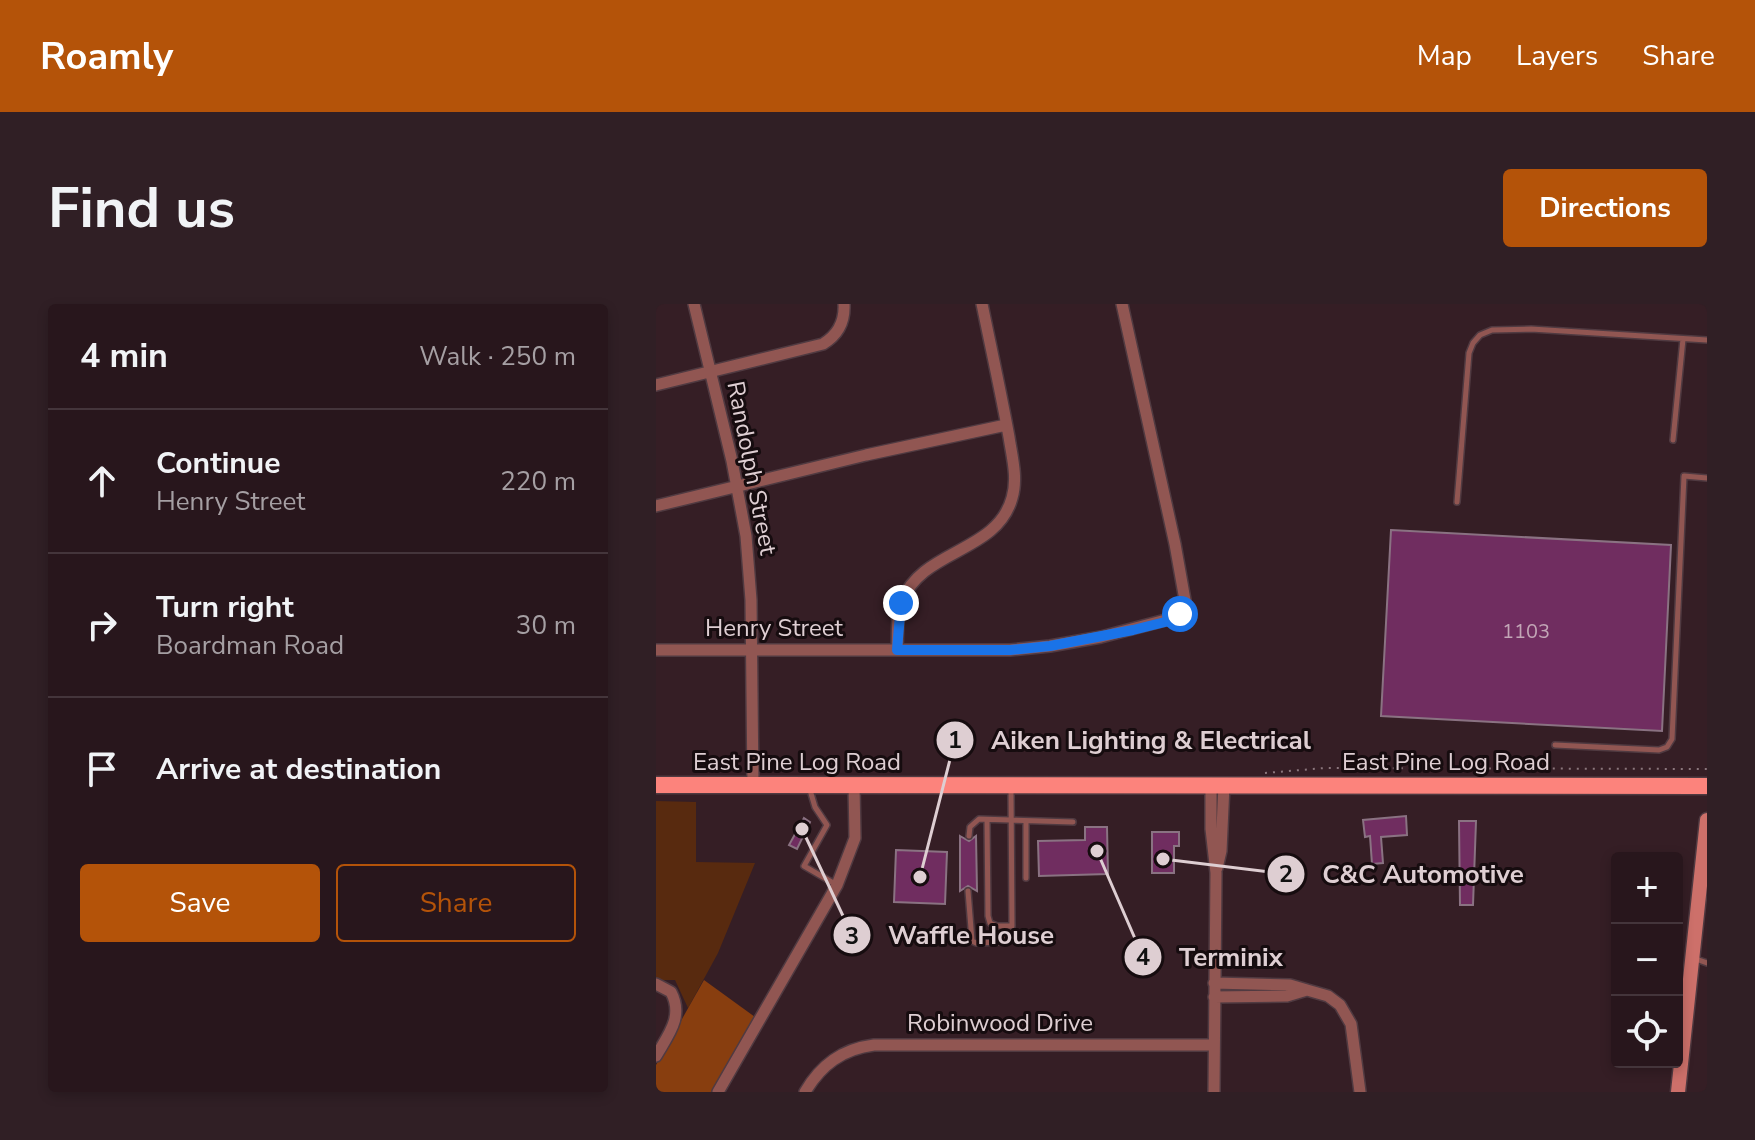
<!DOCTYPE html>
<html lang="en">
<head>
<meta charset="utf-8">
<style>
	body { margin:0; font-family:"Nunito Sans",sans-serif; background:#301f25; color:#f1f3f6 }
	.controls { position:absolute; right:24px; bottom:24px; display:grid; overflow:hidden; border-radius:8px; box-shadow:0 4px 12px #0003 }
	.controls button { width:72px; height:72px; display:grid; place-items:center; padding:0; border:0; border-bottom:2px solid #44353b; background:#28161c; color:#f1f3f6; font:40px sans-serif }
	.stop { position:absolute; width:24px; height:24px; margin:-18px; border:6px solid #1a73e8; border-radius:50%; background:#fff }
	.stop.end { background:#1a73e8; border-color:#fff; box-shadow:0 2px 8px #0008 }
	.list { margin:0; padding:0; list-style:none }
	h2 { display:flex; justify-content:space-between; align-items:center; height:104px; margin:0; padding:0 32px; font-size:34px }
	h2 small { font-size:26px; font-weight:400; color:#a59fa3 }
	.list li { display:grid; grid-template-columns:52px 1fr auto; gap:24px; align-items:center; box-sizing:border-box; height:144px; padding:0 32px; border-top:2px solid #44353b }
	.list b { display:block; font-size:30px; white-space:nowrap }
	.list p { margin:0; font-size:26px; white-space:nowrap; color:#a59fa3 }
	.list em { font-size:26px; font-style:normal; color:#a59fa3 }
	.actions { display:flex; gap:16px; padding:24px 32px }
	.actions a { flex:1; padding:18px 0; border:2px solid #b45309; border-radius:8px; text-align:center; font-size:28px; color:#b45309 }
	.actions .main { background:#b45309; color:#fff }
	.icon { flex:none; width:44px; height:44px; fill:none; stroke:currentColor; stroke-width:2; stroke-linecap:round; stroke-linejoin:round }
	.map { position:relative; flex:none; width:1051px; height:788px; overflow:hidden; border-radius:8px }
	header { display:flex; align-items:center; gap:48px; box-sizing:border-box; height:112px; padding:0 40px; background:#b45309; color:#fff }
	header strong { font-size:38px }
	nav { display:flex; gap:44px; margin-inline-start:auto; font-size:28px }
	.intro { display:flex; align-items:center; justify-content:space-between; box-sizing:border-box; height:192px; padding:0 48px }
	h1 { margin:0; font-size:56px }
	.button { padding:20px 36px; border-radius:8px; background:#b45309; color:#fff; font-size:28px; font-weight:700 }
	main { display:flex; gap:48px; padding:0 48px }
	aside { flex:1; background:#28161c; border-radius:8px; box-shadow:0 4px 12px #0003 }
	.map>svg:first-child { display:block }
</style>
</head>
<body>
<header>
<strong>Roamly</strong>
<nav><a>Map</a><a>Layers</a><a>Share</a></nav>
</header>
<div class="intro"><h1>Find us</h1><a class="button">Directions</a></div>
<main>
<aside>
<h2>4 min<small>Walk · 250 m</small></h2>
<ul class="list">
<li><svg class="icon" aria-label="ahead" viewBox="0 0 24 24"><path d="M12 20V5M6 11l6-6 6 6"/></svg><div><b>Continue</b><p>Henry Street</p></div><em>220 m</em></li>
<li><svg class="icon" aria-label="right" viewBox="0 0 24 24"><path d="M7 20v-9h11M14 6l5 5-5 5"/></svg><div><b>Turn right</b><p>Boardman Road</p></div><em>30 m</em></li>
<li><svg class="icon" aria-label="arrive" viewBox="0 0 24 24"><path d="M6 21V4h12l-3 4 3 4H6"/></svg><div><b>Arrive at destination</b></div></li>
</ul>
<div class="actions"><a class="main">Save</a><a>Share</a></div>
</aside>
<div class="map">
<svg width="1051" height="788" viewBox="0 0 1051 788">
	<rect width="100%" height="100%" fill="#351e25"/>
	<path fill="#582a0f" d="M0 497 40 498V558L99 559 62 649 32 704 19 676H0Z"/>
	<path fill="#883e0f" d="M48 676 99 713 55 788H0V761Z"/>
	<path fill="#702d60" stroke="#8a7282" stroke-width="2" d="M735 226 1015 241 1006 427 725 412Z
		M750 512 751 531 725 533 727 559 716 560 714 532 709 533 707 516Z
		M148 514 154 518 141 545 133 541Z
		M803 517H820L817 601H804Z
		M429 523H451L452 570 383 572 382 537 429 536Z
		M496 528H523V542H518V569H496Z
		M304 532 313 537 320 532 321 587 312 582 304 587Z
		M240 546 291 548 289 600 238 598Z"/>
	<g fill="none" stroke-linecap="round" stroke-linejoin="round">
		<g stroke="#503a41" stroke-width="8">
			<path id="lane" d="M1017 136 1027 35
				M801 198 813 49 817 39 824 31 836 26 875 25 1051 36
				M899 441 1003 446 1011 443 1016 435 1028 172 1051 174
				M154 486 159 503 171 521 148 562 179 580
				M331 516 332 612 334 619 341 622H356L355 486
				M370 517V574
				M313 532 314 523 323 515 417 518
				M312 587 316 637 320 639 344 638 348 633V622
				M1037 654 1051 659"/>
		</g>
		<g stroke="#503a41" stroke-width="14">
			<path id="street" d="M38 0 76 157 90 232 95 296 97 481
				M0 81 167 40C182 31 189 18 188 0
				M0 202 210 151 350 121
				M0 346H354L394 342 445 333 521 313 527 306 529 296 519 240 466 0
				M241 346C242 329 240 312 246 297 266 245 341 249 356 194 362 174 356 153 353 133 345 89 335 44 326 0
				M555 481V525L560 569 558 788
				M561 564 565 547 568 481
				M558 679 634 681 651 686
				M0 680 15 688C28 713 12 731 0 752
				M558 693 631 692 651 686 672 692 684 701 695 720 704 788
				M62 788 181 581 199 534 198 482
				M149 788C165 761 186 745 218 741H558"/>
		</g>
		<g stroke="#503a41" stroke-width="17">
			<path id="secondary" d="M1022 788 1051 516"/>
		</g>
		<g stroke="#503a41" stroke-width="19">
			<path id="primary" d="M0 481 1051 482"/>
		</g>
		<path stroke="#8a767c" stroke-width="2" stroke-dasharray="2 6" stroke-linecap="butt" d="M609 469 669 464 1051 465"/>
		<use href="#lane" stroke="#915652" stroke-width="5"/>
		<use href="#street" stroke="#915652" stroke-width="11"/>
		<use href="#secondary" stroke="#cd706a" stroke-width="14"/>
		<use href="#primary" stroke="#fc837c" stroke-width="16"/>
	</g>
	<g fill="none" stroke-linecap="round" stroke-linejoin="round">
		<path stroke="#1a73e8" stroke-width="10" d="M245 299 241 346H354L394 342 477 326 517 316 524 310"/>
	</g>
	<g text-anchor="middle" stroke-width="6" stroke-linejoin="round" paint-order="stroke">
		<g font-size="20" fill="#c2a6b6">
			<text x="870" y="334">1103</text>
		</g>
		<g font-size="24" fill="#deced2" stroke="#160c0f">
			<text transform="translate(96 164) rotate(79)" y="8">Randolph Street</text>
			<text x="118" y="332">Henry Street</text>
			<text x="141" y="466">East Pine Log Road</text>
			<text x="790" y="466">East Pine Log Road</text>
			<text x="344" y="727">Robinwood Drive</text>
		</g>
	</g>
	<path fill="none" stroke="#deced2" stroke-width="3" d="M264 573L299 436M507 555L630 570M146 525L196 631M441 547L487 653"/>
	<g fill="#deced2" stroke="#160c0f" stroke-width="3">
		<circle cx="264" cy="573" r="8"/>
		<circle cx="507" cy="555" r="8"/>
		<circle cx="146" cy="525" r="8"/>
		<circle cx="441" cy="547" r="8"/>
		<circle cx="299" cy="436" r="20"/>
		<circle cx="630" cy="570" r="20"/>
		<circle cx="196" cy="631" r="20"/>
		<circle cx="487" cy="653" r="20"/>
	</g>
	<g font-size="24" text-anchor="middle" font-weight="bold" fill="#111">
		<text x="299" y="444">1</text>
		<text x="630" y="578">2</text>
		<text x="196" y="640">3</text>
		<text x="487" y="661">4</text>
	</g>
	<g font-size="26" text-anchor="middle" font-weight="bold" fill="#deced2" stroke="#160c0f" stroke-width="6" stroke-linejoin="round" paint-order="stroke">
		<text x="495" y="445">Aiken Lighting &amp; Electrical</text>
		<text x="767" y="579">C&amp;C Automotive</text>
		<text x="315" y="640">Waffle House</text>
		<text x="575" y="662">Terminix</text>
	</g>
</svg>
<div class="controls">
<button>+</button>
<button>−</button>
<button><svg class="icon" aria-label="locate" viewBox="0 0 24 24"><circle cx="12" cy="12" r="6"/><path d="M12 2v4M12 18v4M2 12h4M18 12h4"/></svg></button>
</div>
<div class="stop" style="left:524px;top:310px"></div>
<div class="stop end" style="left:245px;top:299px"></div>
</div>
</main>
</body>
</html>
